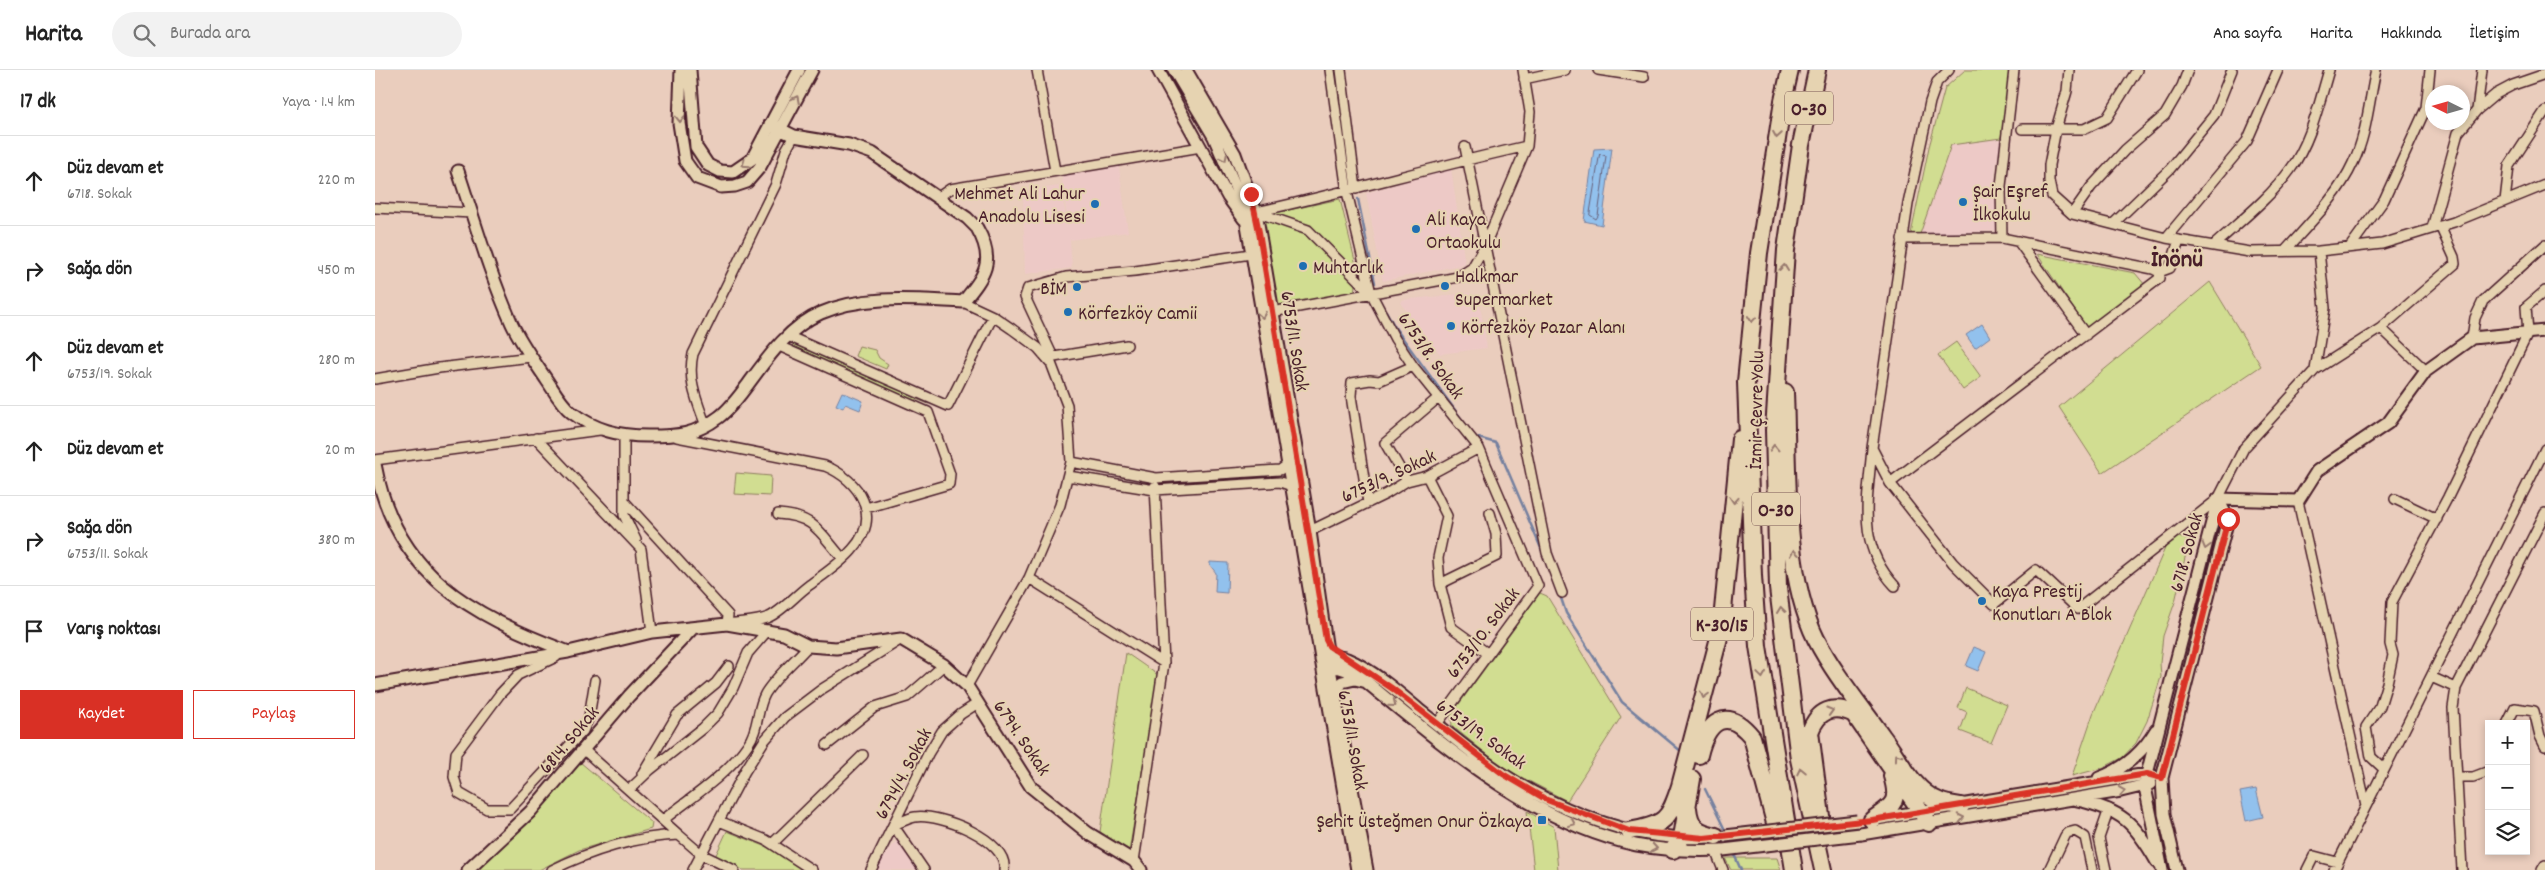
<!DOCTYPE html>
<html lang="tr">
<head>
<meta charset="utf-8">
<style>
	body { margin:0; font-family:Dekko,sans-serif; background:#f2f2f2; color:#222 }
	.controls { position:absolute; right:15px; bottom:15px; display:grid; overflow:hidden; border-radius:0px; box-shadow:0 2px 8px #0003 }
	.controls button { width:45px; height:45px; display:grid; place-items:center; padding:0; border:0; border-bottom:1px solid #e0e0e0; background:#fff; color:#222; font:25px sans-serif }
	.compass { position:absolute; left:2050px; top:15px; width:45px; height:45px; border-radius:50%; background:#fff; box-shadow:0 2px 8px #0003; rotate:275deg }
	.stop { position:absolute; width:15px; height:15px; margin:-11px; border:4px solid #d93025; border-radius:50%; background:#fff }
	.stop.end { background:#d93025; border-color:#fff; box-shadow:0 1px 5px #0008 }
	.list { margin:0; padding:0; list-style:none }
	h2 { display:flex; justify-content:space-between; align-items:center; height:65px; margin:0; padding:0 20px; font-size:21px }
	h2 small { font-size:16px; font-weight:400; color:#767676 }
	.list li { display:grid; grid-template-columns:32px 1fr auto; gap:15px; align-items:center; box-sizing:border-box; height:90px; padding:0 20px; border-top:1px solid #e0e0e0 }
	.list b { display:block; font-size:19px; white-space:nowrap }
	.list p { margin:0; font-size:16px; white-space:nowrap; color:#767676 }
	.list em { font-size:16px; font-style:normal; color:#767676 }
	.actions { display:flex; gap:10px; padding:15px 20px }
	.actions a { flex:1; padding:11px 0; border:1px solid #d93025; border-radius:0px; text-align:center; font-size:18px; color:#d93025 }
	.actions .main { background:#d93025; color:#fff }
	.icon { flex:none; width:28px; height:28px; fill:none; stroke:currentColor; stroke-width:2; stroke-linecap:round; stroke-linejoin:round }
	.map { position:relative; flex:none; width:2170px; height:800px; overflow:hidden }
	header { display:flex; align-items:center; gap:30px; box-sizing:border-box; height:70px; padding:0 25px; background:#fff; border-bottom:1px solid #e0e0e0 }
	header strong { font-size:24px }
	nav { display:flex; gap:28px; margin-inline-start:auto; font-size:18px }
	.search { width:350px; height:45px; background:#f2f2f2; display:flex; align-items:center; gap:12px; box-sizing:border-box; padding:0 18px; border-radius:28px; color:#767676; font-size:19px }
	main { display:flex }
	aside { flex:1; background:#fff }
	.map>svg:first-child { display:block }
</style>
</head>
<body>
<header>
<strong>Harita</strong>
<div class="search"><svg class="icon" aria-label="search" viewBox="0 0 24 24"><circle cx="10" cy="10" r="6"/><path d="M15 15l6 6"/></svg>Burada ara</div>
<nav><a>Ana sayfa</a><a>Harita</a><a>Hakkında</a><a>İletişim</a></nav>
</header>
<main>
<aside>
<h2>17 dk<small>Yaya · 1.4 km</small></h2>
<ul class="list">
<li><svg class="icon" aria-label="ahead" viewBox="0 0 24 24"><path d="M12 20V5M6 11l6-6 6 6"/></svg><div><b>Düz devam et</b><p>6718. Sokak</p></div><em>220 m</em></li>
<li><svg class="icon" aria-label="right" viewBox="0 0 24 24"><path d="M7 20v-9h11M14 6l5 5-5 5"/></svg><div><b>Sağa dön</b></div><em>450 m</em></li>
<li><svg class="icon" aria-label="ahead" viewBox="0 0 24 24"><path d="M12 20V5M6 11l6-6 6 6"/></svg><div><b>Düz devam et</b><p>6753/19. Sokak</p></div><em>280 m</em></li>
<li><svg class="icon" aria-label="ahead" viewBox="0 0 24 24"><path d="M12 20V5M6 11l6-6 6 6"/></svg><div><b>Düz devam et</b></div><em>20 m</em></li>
<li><svg class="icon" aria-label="right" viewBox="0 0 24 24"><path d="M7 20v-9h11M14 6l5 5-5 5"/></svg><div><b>Sağa dön</b><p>6753/11. Sokak</p></div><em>380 m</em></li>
<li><svg class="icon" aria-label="arrive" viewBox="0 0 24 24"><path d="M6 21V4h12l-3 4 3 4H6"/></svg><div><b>Varış noktası</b></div></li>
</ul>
<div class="actions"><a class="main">Kaydet</a><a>Paylaş</a></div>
</aside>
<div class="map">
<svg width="2170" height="800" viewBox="0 0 2170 800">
	<rect width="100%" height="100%" fill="#eacdbd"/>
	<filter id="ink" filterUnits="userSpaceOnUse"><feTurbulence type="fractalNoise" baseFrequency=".02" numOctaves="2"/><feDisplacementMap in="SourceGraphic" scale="10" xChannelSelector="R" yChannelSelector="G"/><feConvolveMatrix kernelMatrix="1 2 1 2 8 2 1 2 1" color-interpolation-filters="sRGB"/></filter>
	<g filter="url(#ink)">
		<path fill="#edc9c6" d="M1626 68 1620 104 1621 161 1545 164 1576 75Z
			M744 97 753 162 695 170 697 198 650 204 648 121 685 116 693 157 687 106Z
			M1076 98 1090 194 1008 211 991 123Z
			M1094 223 1104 229 1112 278 1065 284 1026 234V230Z
			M523 769 545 800H499Z"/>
		<path fill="#d1dd91" stroke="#8e7e5e" d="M1590 0H1635L1626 68 1576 75 1545 164H1536L1554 77 1570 18Z
			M965 129 982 199 979 223 902 235 886 146Z
			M1662 184 1760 203 1770 215 1713 260Z
			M1835 212 1886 296 1727 403 1684 337Z
			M1581 272 1606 307 1588 320 1563 285Z
			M419 274 555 332 554 334 541 329 540 331 416 277Z
			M484 276 500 280 504 288 513 294 511 299 480 286Z
			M361 403 396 406 395 426 359 424Z
			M1803 467 1814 470 1800 532 1788 566 1785 593 1786 607 1772 651 1761 673 1747 688 1727 698 1697 706 1718 644 1791 476Z
			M1165 523 1172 526 1246 647 1192 731 1129 698 1077 656 1076 645Z
			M751 583 783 605 754 782 725 762Z
			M1591 618 1632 635 1616 673 1585 661 1592 642 1583 638Z
			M205 692 277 753 276 759 204 780 164 800H103Z
			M1152 741 1179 757 1183 800H1159Z
			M352 761 402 781 427 800H368L340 787Z
			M1350 788H1402L1406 800H1356Z"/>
		<path fill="#92c1ed" stroke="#75809f" d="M1237 78 1227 155 1209 151 1219 79Z
			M1607 254 1615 267 1600 278 1591 265Z
			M467 322 488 331 485 340 470 334 468 338 461 335Z
			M835 492 853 493 852 523 840 522 841 503 835 495Z
			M1599 577 1611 582 1603 601 1591 596Z
			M1881 719 1888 747 1871 751 1865 722Z"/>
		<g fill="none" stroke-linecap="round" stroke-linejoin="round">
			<path stroke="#676079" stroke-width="1" d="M1225 84 1231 86 1223 146 1221 149 1215 145Z"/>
			<path stroke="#75809f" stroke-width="2.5" d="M983 129 1000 213
				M1011 241 1021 259 1093 358
				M1100 367 1121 373 1168 483
				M1185 525 1191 543 1247 632 1307 682
				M1330 719 1351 762
				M1358 782 1366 800"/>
			<g stroke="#4a1f2b" stroke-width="12">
				<path id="minor" d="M662 0 680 101
					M955 0 972 122 996 223 1020 269 1038 296 1104 378 1163 516 1062 654
					M966 0 981 119
					M1223 0 1269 7
					M1574 0 1562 12 1555 32 1533 134 1497 378 1515 413 1578 493 1619 534 1661 500 1703 539 1843 429 1869 378 1940 300 1950 238 1944 181 1875 182 1791 168 1697 144 1677 126 1674 111V95L1681 59 1692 21 1694 0
					M1149 9 1190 0
					M2102 40 2107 0
					M1647 59H1709L1732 48 1762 0
					M1090 77 1172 483 1187 523
					M562 128 575 119 826 77
					M2130 131 2134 96 2170 41
					M0 138 97 143
					M881 142C972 122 1061 96 1152 76
					M881 142 933 160 996 223
					M1697 144 1716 117 1750 80 1790 45 1807 16 1813 0
					M1738 154 1795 99 1839 45 1857 0
					M2057 158 2083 63 2102 40 2121 24 2138 15 2170 4
					M1627 168 1626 116 1639 0
					M1791 168 1872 71 1903 0
					M1643 171 1711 265
					M1838 176C1864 152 1894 129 1915 100 1936 72 1944 33 1954 0
					M1975 177 2009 130 2051 38 2055 0
					M1910 181C1934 154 1963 126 1978 93 1992 65 1994 30 2001 0
					M1944 181 2007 174 2079 152 2170 115
					M1784 202 1795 198 1804 170
					M588 232 618 246 637 259 663 278 676 293 692 335 696 392 685 435 654 508 592 616
					M897 242 1083 207 1097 198 1110 175 1152 76 1155 42 1148 0
					M2006 258 2080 194 2079 187 2065 156
					M413 266 573 336 618 246
					M2097 268 2100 248 2108 231 2170 175
					M404 276 553 342 575 404 574 414 491 438
					M678 287 650 227 653 218 691 207 760 201 876 184
					M673 288 752 275
					M1940 300 2006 258 2051 301
					M0 309 64 298 156 287
					M331 356C322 331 312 310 318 284L401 114 411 80 419 66
					M249 366V445L261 470
					M161 368 266 479 277 562
					M1497 378C1493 430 1481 474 1520 516
					M0 390 225 360
					M696 392 781 408 905 400 913 394
					M693 406 780 420 905 412 917 416
					M1052 406 1072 446 1063 488 1065 514
					M1032 411 1010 373 1063 328
					M1515 413 1785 208 1784 202 1778 199 1627 168 1527 169
					M780 416 789 593
					M2020 429 2062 449
					M249 431 353 545 352 554C365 552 382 552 394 547 407 541 421 525 433 516 448 505 465 494 477 480 508 447 485 410 450 396L302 367
					M1923 431 1991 736
					M993 433 976 326 977 313 995 310 1004 311 1038 296
					M403 444C440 446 445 463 468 489
					M935 461 1011 424 1032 411 1052 406 1104 378
					M654 508 789 593 759 791
					M1112 583 1076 557 1065 514 1122 486 1121 464 1115 443
					M181 587 143 605 125 624 81 683 79 707 84 723 112 739H135L208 661 214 647 220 610
					M2056 607 2081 618
					M2132 654 2140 638 2159 641 2165 666 2170 676
					M452 675 500 637 532 627 569 595
					M209 680 304 765
					M2009 699 1996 687 1991 657 2005 636 2012 613 2018 585 2015 574 2017 532 2073 427 2153 263 2151 237 2170 221
					M267 704 302 645 341 613 354 596
					M2082 707H2098L2114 701
					M254 720 275 700 328 658 343 643 358 618 373 583 393 560
					M288 750C317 727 352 705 373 674 384 659 381 641 390 624 400 607 420 591 433 576
					M344 751 391 770 437 800
					M398 773 488 685
					M1340 780 1348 800
					M177 800C215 781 262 766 304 765L326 784 359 800
					M318 800 370 701 389 671 410 647 447 619 525 570
					M496 800 553 684 567 661 586 644 603 633
					M549 800 518 755C525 753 533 748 540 747 565 743 634 770 629 800
					M1674 800 1690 766 1692 763 1700 761 1710 767 1717 800
					M1731 800 1724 768 1734 739
					M1932 800 1939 786 1962 792
					M1959 800 2170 379
					M2087 800 2078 638 2081 618 2170 443
					M2167 800 2170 795"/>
			</g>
			<g stroke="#4a1f2b" stroke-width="15">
				<path id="tertiary" d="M306 0 304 53 310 91 322 108 346 117 360 116 372 112 385 97 437 0
					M315 0 321 77 333 95 345 101 358 102 377 89 424 0
					M783 0 853 127 869 149
					M799 0 839 67 869 137 982 800
					M811 0 860 84 881 142 935 461 953 588 992 800
					M83 101C100 152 115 205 137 254 146 273 159 291 171 309 178 319 186 334 196 342 220 360 243 366 273 366 303 366 320 365 344 347 356 338 365 325 374 313 393 287 415 256 446 243 490 224 542 230 588 232 610 205 621 191 602 158L592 148 497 83 474 75 419 66 395 54
					M0 394C20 504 94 544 191 581
					M1843 429 1923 431 1942 401 2013 353 2051 301 2097 268 2170 261
					M946 590C955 588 964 585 972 589 996 599 1023 622 1043 639 1084 672 1125 707 1173 730 1222 754 1278 772 1333 767
					M949 600C961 593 973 601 984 606 1067 674 1153 751 1261 775 1290 781 1319 781 1348 780
					M0 615 193 582 277 562 352 554 409 564 433 576 461 578 526 569 569 595 592 616 656 717 713 763 759 791 766 800
					M960 624 967 612 980 609 988 611
					M1724 708C1749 699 1768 682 1781 660
					M1702 730C1747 740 1759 752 1782 792
					M1501 749 1772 704 1778 706
					M1486 764 1746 721 1775 714
					M93 800 155 742 254 626 317 559
					M1787 800 1770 717 1772 704 1843 429
					M1802 800 1789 744 1787 708 1853 449 1843 429"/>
			</g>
			<g stroke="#4a1f2b" stroke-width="20">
				<path id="motorway" d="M1415 0 1408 31 1384 183 1371 312 1378 506 1383 576 1419 800
					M1442 0 1426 75 1411 180 1399 360 1403 518 1424 689 1448 800
					M1410 322C1413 397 1408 502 1441 569 1459 604 1485 635 1507 666 1524 688 1537 720 1564 731 1570 734 1579 735 1586 736
					M1324 685C1332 652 1351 635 1377 667L1404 768
					M1313 738C1315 758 1323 762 1341 766
					M1446 746 1435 662C1443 640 1458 634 1479 644L1554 753
					M1497 750C1518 735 1525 733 1517 706
					M1254 761C1290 755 1294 750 1305 716L1346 560 1365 369
					M1298 780 1307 767 1317 709"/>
			</g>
			<use href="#minor" stroke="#e6d3b1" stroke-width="9"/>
			<use href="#tertiary" stroke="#e6d3b1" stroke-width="11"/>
			<use href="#motorway" stroke="#e6d3b1" stroke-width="16"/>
			<g stroke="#4a1f2b" stroke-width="15" stroke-linecap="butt">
				<path id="tertiary-bridge" d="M1350 766 1482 751
					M1348 780 1486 764"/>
			</g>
			<use href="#tertiary-bridge" stroke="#e6d3b1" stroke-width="11"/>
		</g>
		<defs><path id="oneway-chevron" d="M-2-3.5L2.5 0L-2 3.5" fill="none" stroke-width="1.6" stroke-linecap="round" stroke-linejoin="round" transform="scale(1.25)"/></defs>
		<g stroke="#98796e">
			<use href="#oneway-chevron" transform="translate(421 29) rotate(-63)"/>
			<use href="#oneway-chevron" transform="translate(305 49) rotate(89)"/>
			<use href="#oneway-chevron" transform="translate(1402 65) rotate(99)"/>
			<use href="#oneway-chevron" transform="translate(849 88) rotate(64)"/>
			<use href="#oneway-chevron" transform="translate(370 94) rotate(145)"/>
			<use href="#oneway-chevron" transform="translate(1409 198) rotate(-84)"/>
			<use href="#oneway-chevron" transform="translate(887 245) rotate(80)"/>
			<use href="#oneway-chevron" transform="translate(1377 249) rotate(95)"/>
			<use href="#oneway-chevron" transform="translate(1399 378) rotate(-92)"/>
			<use href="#oneway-chevron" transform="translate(1359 430) rotate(94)"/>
			<use href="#oneway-chevron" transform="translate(1831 476) rotate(105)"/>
			<use href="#oneway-chevron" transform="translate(1419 483) rotate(-97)"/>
			<use href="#oneway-chevron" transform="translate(1406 540) rotate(-97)"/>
			<use href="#oneway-chevron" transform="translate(1387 605) rotate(82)"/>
			<use href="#oneway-chevron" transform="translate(1329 625) rotate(105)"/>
			<use href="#oneway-chevron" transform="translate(1018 634) rotate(39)"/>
			<use href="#oneway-chevron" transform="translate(1455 641) rotate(-17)"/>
			<use href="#oneway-chevron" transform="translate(1523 687) rotate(-125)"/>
			<use href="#oneway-chevron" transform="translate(1426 701) rotate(-102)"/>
			<use href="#oneway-chevron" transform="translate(1747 721) rotate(-9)"/>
			<use href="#oneway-chevron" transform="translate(1586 748) rotate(-12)"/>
			<use href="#oneway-chevron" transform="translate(1197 753) rotate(24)"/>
			<use href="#oneway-chevron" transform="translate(1279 778) rotate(9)"/>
		</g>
	</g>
	<g fill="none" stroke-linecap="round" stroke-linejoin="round" filter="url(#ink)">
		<path stroke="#d93025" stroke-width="6" d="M876 124 884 162 951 570 954 576 1018 619 1128 704 1172 730 1254 761 1329 768 1497 750 1772 704 1787 708 1853 449"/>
	</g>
	<g fill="#1f6fb2" stroke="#e6d3b1" stroke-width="2">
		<circle cx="1588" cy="132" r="5"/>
		<circle cx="720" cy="134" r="5"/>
		<circle cx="1041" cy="159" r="5"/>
		<circle cx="928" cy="196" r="5"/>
		<circle cx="1070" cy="216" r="5"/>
		<circle cx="702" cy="217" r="5"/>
		<circle cx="693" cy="242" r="5"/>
		<circle cx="1076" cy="256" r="5"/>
		<circle cx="1607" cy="531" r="5"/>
		<rect x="1162" y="745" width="10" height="10" rx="2.5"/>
	</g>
	<g text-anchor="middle" stroke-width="4" stroke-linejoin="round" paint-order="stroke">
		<g fill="#e6d3b1" stroke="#795553" stroke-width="1">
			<rect x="1410" y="21.5" width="48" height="33" rx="4"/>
			<rect x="1377" y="422.5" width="48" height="33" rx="4"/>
			<rect x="1316" y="537.5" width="62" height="33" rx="4"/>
		</g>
		<g font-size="19" font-weight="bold" fill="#4a1f2b">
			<text x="1434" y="45">O-30</text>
			<text x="1401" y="446">O-30</text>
			<text x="1347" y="561">K-30/15</text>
		</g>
		<g font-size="20" fill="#4a1f2b" stroke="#e6d3b1" text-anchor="start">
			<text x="1598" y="127">Şair Eşref<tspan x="1598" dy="23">İlkokulu</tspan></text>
			<text x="710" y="129" text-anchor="end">Mehmet Ali Lahur<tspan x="710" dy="23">Anadolu Lisesi</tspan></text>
			<text x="1051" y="155">Ali Kaya<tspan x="1051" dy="23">Ortaokulu</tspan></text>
			<text x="938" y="203">Muhtarlık</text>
			<text x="1080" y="212">Halkmar<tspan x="1080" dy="23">Supermarket</tspan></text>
			<text x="692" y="224" text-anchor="end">BİM</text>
			<text x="703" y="249">Körfezköy Camii</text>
			<text x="1086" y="263">Körfezköy Pazar Alanı</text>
			<text x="1617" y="527">Kaya Prestij<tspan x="1617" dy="23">Konutları A Blok</tspan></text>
			<text x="1157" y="757" text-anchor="end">Şehit Üsteğmen Onur Özkaya</text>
		</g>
		<g font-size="20" fill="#4a1f2b" stroke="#e6d3b1">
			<text transform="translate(921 271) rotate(81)" y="7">6753/11. Sokak</text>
			<text transform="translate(1057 285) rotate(55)" y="7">6753/8. Sokak</text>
			<text transform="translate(1380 340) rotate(-89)" y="7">İzmir Çevre Yolu</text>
			<text transform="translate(1013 405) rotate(-25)" y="7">6753/9. Sokak</text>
			<text transform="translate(1810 482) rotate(-75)" y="7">6718. Sokak</text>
			<text transform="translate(1107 562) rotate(-53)" y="7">6753/10. Sokak</text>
			<text transform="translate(1107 663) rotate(36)" y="7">6753/19. Sokak</text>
			<text transform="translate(648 667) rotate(56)" y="7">6794. Sokak</text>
			<text transform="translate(193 669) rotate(-50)" y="7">6814. Sokak</text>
			<text transform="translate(979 670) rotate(80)" y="7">6753/11. Sokak</text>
			<text transform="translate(527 703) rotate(-62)" y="7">6794/4. Sokak</text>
		</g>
		<g font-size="25" font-weight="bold" fill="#4a1f2b" stroke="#e6d3b1">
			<text x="1802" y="196">İnönü</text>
		</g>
	</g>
</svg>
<div class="controls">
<button>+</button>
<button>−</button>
<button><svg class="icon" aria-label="layers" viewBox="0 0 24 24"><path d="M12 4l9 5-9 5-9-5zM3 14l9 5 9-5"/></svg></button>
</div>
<svg class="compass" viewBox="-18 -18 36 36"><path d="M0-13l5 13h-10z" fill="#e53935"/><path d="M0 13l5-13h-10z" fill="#767676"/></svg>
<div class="stop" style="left:1853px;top:449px"></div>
<div class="stop end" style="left:876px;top:124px"></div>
</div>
</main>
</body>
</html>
